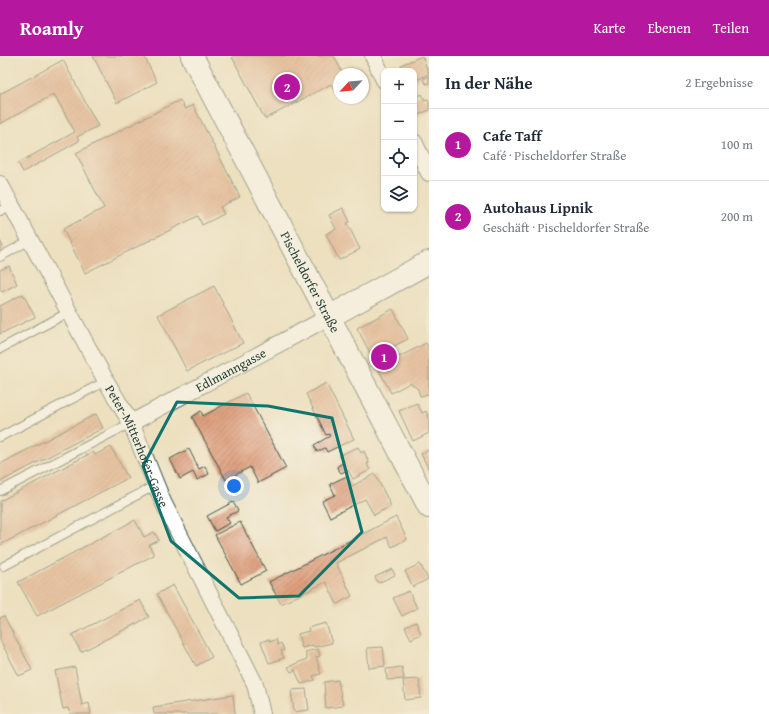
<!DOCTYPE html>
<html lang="de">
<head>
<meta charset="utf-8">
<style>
	body { margin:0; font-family:"Gentium Book Plus",serif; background:#f6f6f7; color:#1f2937 }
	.controls { position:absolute; right:12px; top:12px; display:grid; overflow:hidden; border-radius:8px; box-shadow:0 1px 3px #0004 }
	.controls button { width:36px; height:36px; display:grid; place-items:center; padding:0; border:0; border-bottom:1px solid #e0e1e3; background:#fff; color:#1f2937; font:20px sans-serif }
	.compass { position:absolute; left:333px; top:12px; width:36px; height:36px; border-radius:50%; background:#fff; box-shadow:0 1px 3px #0004; rotate:244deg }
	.you { position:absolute; left:234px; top:430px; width:14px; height:14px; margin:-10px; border:3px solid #fff; border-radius:50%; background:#1a73e8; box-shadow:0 0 0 6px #1a73e833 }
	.badge { display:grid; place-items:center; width:26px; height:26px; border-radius:50%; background:#b5179e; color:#fff; font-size:13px; font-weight:700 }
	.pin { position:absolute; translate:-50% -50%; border:2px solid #fff; box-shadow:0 1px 4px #0006 }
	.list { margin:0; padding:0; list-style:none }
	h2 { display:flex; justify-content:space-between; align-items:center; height:52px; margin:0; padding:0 16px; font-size:17px }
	h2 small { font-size:13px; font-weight:400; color:#747a83 }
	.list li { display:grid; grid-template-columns:26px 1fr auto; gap:12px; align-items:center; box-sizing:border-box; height:72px; padding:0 16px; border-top:1px solid #e0e1e3 }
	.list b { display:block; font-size:15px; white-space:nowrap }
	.list p { margin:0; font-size:13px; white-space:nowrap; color:#747a83 }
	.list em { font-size:13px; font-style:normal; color:#747a83 }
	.icon { flex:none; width:22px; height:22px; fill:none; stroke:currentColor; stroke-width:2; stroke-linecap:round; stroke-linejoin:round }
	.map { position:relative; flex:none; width:429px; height:658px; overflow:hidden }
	header { display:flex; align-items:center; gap:24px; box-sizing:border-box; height:56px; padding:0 20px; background:#b5179e; color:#fff }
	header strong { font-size:19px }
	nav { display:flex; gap:22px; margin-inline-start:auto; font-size:14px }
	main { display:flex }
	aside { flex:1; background:#fff }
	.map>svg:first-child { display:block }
</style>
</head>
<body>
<header>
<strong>Roamly</strong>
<nav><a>Karte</a><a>Ebenen</a><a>Teilen</a></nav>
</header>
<main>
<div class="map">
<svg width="429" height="658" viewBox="0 0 429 658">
	<defs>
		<pattern id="building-hatch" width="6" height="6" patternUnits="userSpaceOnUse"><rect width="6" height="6" fill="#de9e7b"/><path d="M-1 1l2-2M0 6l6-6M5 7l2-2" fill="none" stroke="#b38266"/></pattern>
	</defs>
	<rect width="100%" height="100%" fill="#f7f3e8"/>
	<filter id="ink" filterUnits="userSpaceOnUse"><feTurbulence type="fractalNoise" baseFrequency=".025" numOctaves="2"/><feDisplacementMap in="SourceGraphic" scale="8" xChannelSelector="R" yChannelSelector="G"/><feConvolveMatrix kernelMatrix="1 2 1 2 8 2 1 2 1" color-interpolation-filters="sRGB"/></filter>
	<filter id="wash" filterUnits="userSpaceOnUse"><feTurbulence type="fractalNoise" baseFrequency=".012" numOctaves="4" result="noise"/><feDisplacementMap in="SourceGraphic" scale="16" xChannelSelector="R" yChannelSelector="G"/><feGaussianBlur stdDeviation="0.9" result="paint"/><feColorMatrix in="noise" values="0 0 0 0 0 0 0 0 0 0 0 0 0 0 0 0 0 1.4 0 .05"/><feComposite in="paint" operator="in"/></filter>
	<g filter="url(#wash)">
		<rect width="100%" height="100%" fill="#ede0bf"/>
		<g id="blocks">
			<path fill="url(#building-hatch)" d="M93 0H144L157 26 117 47Z
				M234 0H334L343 18H339V35L336 36 331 28 265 63 232 1Z
				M422 0 429 18 414 25V15H404L401 9Z
				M63 4 98 70 77 81 79 85 23 116 18 107 75 76 54 38 0 68V38Z
				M429 20V27L426 28 423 23Z
				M422 38 425 44 428 43 429 45V54L418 59 414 52V42Z
				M180 44 185 53 193 49 240 141 220 151 224 158 202 169 198 160 85 217 63 173 104 152 76 97Z
				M343 152 350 166 347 167 360 193 339 204 326 178 336 173 329 159Z
				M0 185 5 195 0 197Z
				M9 210 17 228 2 236 0 233V214Z
				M214 230 243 287 187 315 158 259Z
				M23 238 35 261 0 278V250Z
				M393 253 408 283 394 290 399 301 426 287 429 294V338L420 340 418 333 410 327 391 337 357 272Z
				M326 327 354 383 327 396 325 392 317 396 314 389 330 380 329 378 326 379 306 338Z
				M246 337 286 412 258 427 250 411 226 424 192 361 201 355 203 360Z
				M417 347 422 357 426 355 429 362V377L413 385 399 355Z
				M96 358 103 372 0 426V408Z
				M111 391 128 422 0 489V445L93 396 95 399Z
				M358 391 361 397 364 395 369 407 367 408 370 414 353 423 348 414 341 417 337 412 338 410 344 406 340 399Z
				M189 393 199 413 205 410 209 418 197 424 193 416 180 423 170 403Z
				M429 394V414L421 398Z
				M375 418 391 450 374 459 365 443 330 461 322 445 335 439 330 428 347 420 352 430Z
				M233 446 238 455 226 461 230 467 215 475 207 460Z
				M396 461 407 483 392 491 387 481 336 507 352 540 337 548 326 526 281 548 269 526Z
				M135 464 144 481 154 476 159 484 149 489 154 499 37 560 18 526Z
				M240 466 266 515 241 528 215 479Z
				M420 508 428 523 413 531 405 515Z
				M392 513 395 519 378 527 375 521Z
				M173 529 212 601 196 610 157 538Z
				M409 535 417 552 402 560 393 542Z
				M140 544 149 561 81 596 72 579Z
				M4 560 32 614 19 620 0 584V562Z
				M416 566 421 578 411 583 405 571Z
				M326 567 332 587 314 591 313 589 302 592 298 578 309 575 308 572Z
				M269 583 270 586 276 583 278 589 281 587 284 594 281 595 284 602 269 607 261 586Z
				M383 591 385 610 369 612 367 592Z
				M318 593 320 600 316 601 321 618 313 620 315 624 301 628 295 614 291 616 288 611 307 603 305 596Z
				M75 611 82 649 89 647 91 658H70L68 652 63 653 55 615Z
				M402 611 404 623 387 624 386 613Z
				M419 623 421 642 405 644 403 624Z
				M338 624 343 650 326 652 324 626Z
				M306 633 309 654 294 656 291 634Z
				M233 639 235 658H154L153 651Z"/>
		</g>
	</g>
	<g filter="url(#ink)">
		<use href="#blocks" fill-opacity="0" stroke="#3e5549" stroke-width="1"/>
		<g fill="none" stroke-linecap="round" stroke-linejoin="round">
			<g stroke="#3e5549" stroke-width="10">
				<path id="lane" d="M0 155 11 149
					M0 201 30 184
					M0 293 69 256
					M0 381 106 325
					M0 435 131 367
					M4 510 156 429"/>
			</g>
			<g stroke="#3e5549" stroke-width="18">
				<g id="street">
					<path d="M373 0 384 24"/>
					<path d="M414 86 429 117"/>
					<path id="s1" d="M0 128 106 325 131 367 163 446 255 628 262 658"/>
					<path id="s2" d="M131 367 329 261"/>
				</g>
			</g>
			<g stroke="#3e5549" stroke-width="24">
				<g id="secondary">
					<path id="s3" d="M192 0 429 451"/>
					<path d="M329 261 429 206"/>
				</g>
			</g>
			<use href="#lane" stroke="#fff" stroke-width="8"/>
			<use href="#street" stroke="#fff" stroke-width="16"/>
			<use href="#secondary" stroke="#fff" stroke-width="22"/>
		</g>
	</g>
	<path d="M0 0H429V658H0ZM177 346 268 350 332 362 362 476 299 540 239 542 171 485 143 410Z" fill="#ede0bf" fill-opacity=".55" fill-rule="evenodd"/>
	<path fill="none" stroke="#0f766e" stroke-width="3" stroke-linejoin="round" d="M177 346 268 350 332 362 362 476 299 540 239 542 171 485 143 410Z"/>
	<g text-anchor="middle" stroke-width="3" stroke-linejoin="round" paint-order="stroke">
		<g font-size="13" fill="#1f3d34" stroke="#f7f3e8">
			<text dy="5" stroke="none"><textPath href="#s3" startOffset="255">Pischeldorfer Straße</textPath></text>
			<text dy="5" stroke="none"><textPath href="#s2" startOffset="113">Edlmanngasse</textPath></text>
			<text dy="5" stroke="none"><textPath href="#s1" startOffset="296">Peter-Mitterhofer-Gasse</textPath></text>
		</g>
	</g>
</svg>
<div class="controls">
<button>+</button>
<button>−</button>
<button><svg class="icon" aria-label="locate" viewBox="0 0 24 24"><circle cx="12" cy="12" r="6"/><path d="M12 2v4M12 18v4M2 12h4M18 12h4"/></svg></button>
<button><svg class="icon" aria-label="layers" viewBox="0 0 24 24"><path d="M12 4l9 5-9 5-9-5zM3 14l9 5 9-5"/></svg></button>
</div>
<svg class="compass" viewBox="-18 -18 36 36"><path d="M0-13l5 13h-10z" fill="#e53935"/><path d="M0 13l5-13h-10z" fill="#747a83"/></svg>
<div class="you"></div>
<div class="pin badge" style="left:384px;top:301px">1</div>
<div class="pin badge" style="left:287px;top:31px">2</div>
</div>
<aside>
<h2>In der Nähe<small>2 Ergebnisse</small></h2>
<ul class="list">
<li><span class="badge">1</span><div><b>Cafe Taff</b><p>Café · Pischeldorfer Straße</p></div><em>100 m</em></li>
<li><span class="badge">2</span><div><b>Autohaus Lipnik</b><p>Geschäft · Pischeldorfer Straße</p></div><em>200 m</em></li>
</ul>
</aside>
</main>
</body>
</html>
